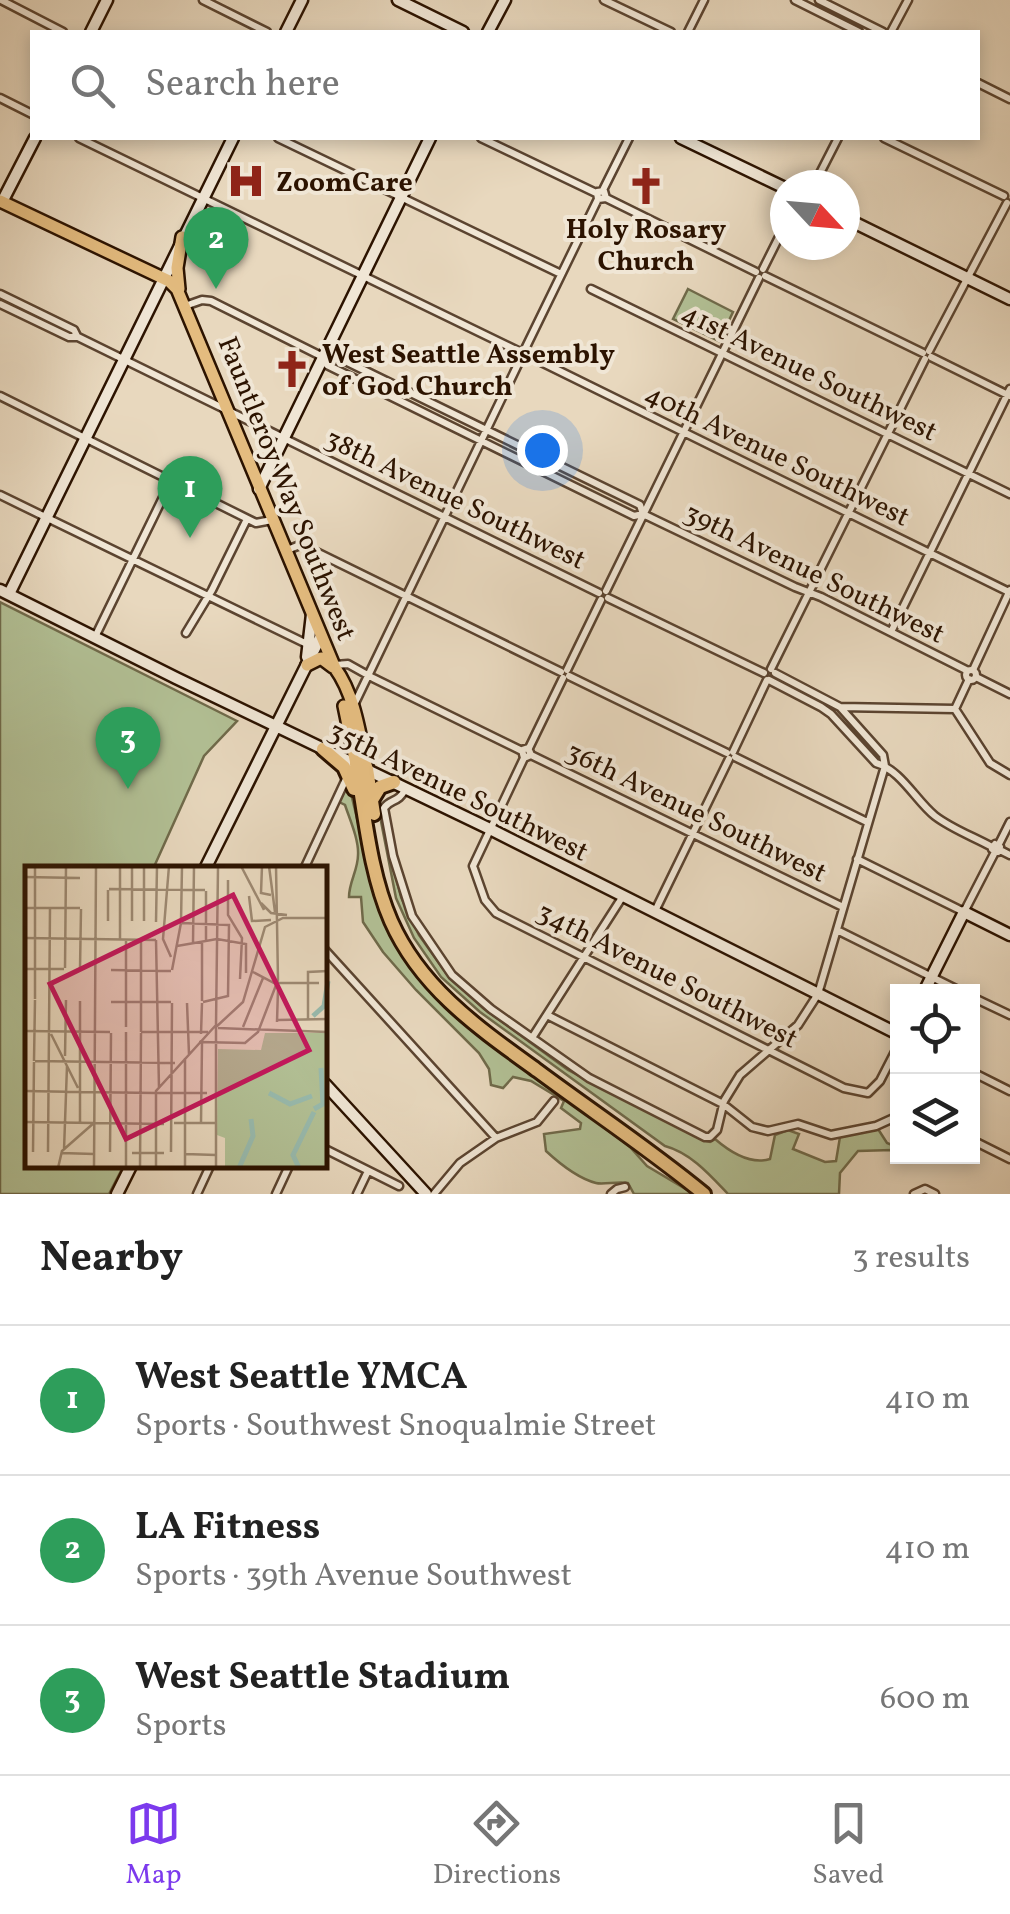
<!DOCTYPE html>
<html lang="en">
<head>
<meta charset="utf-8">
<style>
	body { margin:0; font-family:Vollkorn,serif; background:#f2f2f2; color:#222 }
	.controls { position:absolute; right:30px; bottom:30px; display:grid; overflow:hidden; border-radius:0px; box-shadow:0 5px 15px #0003 }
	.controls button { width:90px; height:90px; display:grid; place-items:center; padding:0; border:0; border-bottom:2px solid #e0e0e0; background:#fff; color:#222; font:50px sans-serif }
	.compass { position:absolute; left:770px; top:170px; width:90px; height:90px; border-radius:50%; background:#fff; box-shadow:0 5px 15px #0003; rotate:116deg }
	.you { position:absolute; left:542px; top:450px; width:35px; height:35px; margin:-25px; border:8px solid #fff; border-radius:50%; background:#1a73e8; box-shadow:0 0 0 15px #1a73e833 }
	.badge { display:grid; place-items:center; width:65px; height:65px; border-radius:50%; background:#7c3aed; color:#fff; font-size:32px; font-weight:700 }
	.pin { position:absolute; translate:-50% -82px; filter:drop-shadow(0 2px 5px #0008) }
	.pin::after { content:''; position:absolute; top:52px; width:35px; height:30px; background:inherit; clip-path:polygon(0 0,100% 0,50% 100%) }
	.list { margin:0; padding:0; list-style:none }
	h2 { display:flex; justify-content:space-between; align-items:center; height:130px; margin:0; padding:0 40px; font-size:42px }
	h2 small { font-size:32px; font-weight:400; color:#767676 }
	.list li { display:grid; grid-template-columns:65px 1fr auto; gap:30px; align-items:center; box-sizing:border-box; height:150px; padding:0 40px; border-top:2px solid #e0e0e0 }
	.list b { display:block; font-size:38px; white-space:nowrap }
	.list p { margin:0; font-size:32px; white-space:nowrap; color:#767676 }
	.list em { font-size:32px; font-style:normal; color:#767676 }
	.icon { flex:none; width:55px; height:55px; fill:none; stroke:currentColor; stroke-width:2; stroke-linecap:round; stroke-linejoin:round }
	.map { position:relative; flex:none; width:1010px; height:1194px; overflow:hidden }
	.search { position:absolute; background:#fff; box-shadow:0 5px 15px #0003; left:30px; right:30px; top:30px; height:110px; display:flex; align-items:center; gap:25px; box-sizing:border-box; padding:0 35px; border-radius:0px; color:#767676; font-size:38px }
	.sheet { height:580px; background:#fff }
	nav { display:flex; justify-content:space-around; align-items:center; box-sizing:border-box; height:140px; border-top:2px solid #e0e0e0; background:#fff; font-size:28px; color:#767676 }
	nav a { display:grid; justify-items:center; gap:5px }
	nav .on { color:#7c3aed }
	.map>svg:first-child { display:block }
</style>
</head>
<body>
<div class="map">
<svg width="1010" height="1194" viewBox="0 0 1010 1194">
	<rect width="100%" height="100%" fill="#e8d8be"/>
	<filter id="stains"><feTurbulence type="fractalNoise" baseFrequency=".002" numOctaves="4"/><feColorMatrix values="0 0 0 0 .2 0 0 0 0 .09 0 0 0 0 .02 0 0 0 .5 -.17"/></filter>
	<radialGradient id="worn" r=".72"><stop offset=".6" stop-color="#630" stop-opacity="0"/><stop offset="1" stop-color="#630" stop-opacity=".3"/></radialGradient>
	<path fill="#b2c095" stroke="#6f6a4a" stroke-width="2.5" d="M688 289 733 312 719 341 673 319Z
		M0 602 237 721 204 756 153 869H28V1166L123 1167 109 1194H0Z
		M348 781 375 893 418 975 458 1018 630 1147 647 1166 694 1194H634L628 1183C618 1181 603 1185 596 1183 577 1178 560 1164 546 1151L544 1134 580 1129 581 1123 561 1108 564 1101 531 1081 513 1077 503 1088 491 1085 489 1069 479 1053 416 990 383 952 363 922 361 897H349C349 882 358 870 358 855 359 840 350 820 345 805L339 802Z
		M378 806 401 897 419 935 446 973 483 1008 568 1070 703 1140 710 1142 715 1139C730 1152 750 1165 770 1159L775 1135 788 1130 799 1134 793 1149 825 1162 836 1161 840 1137 878 1129 887 1143 897 1147V1153L892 1150 858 1151 840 1173 839 1194H728C710 1175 691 1153 665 1146L480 1012 441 977 414 938 396 898Z"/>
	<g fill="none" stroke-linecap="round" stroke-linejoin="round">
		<g stroke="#5b4430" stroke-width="11">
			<path id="street" d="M1 0 63 32
				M203 0 267 32
				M604 0 671 32
				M795 0 859 32
				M819 0 883 32
				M688 32 704 0
				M891 32 908 0
				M978 83 1010 99
				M0 98 32 114
				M79 138 518 351
				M278 138 561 274
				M481 138 596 193
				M884 138 1004 196
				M814 185 838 138
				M603 190 629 138
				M606 198 756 272
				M763 269 785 225
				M765 276 923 353
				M591 289 1010 494
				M0 294 74 330 77 336
				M0 304 69 337H78L599 593
				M185 306 202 300 211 301 323 357 327 365 634 516 643 514 795 587 821 597 968 671
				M525 349 598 199 597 192 604 191 606 198 598 199
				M929 351 1007 203
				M527 355 1009 592
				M324 357 333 355 640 505 643 514
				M931 357 1010 396
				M0 396 256 523 272 520
				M0 495 309 645
				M287 550 300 545 304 546 561 672
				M606 591 759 278
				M608 598 764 673
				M891 632 1010 389
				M186 633 212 590 247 519
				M95 637 171 481
				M335 665 348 664 373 678 522 751
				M771 669 925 359
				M966 675a5 5 0 1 1 10 0a5 5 0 1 1-10 0Z
				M567 670 601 600
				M973 670 1010 590
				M775 673 840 707 883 755 885 766
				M569 676 727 753
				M976 677 1010 694
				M769 680 821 707 831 714 876 763C901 770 916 801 935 816 952 829 974 837 992 847
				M353 707 521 358
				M840 707 955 709 990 763 1010 775
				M955 709 969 679
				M529 748 563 678
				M733 752 767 680
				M531 755 843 907
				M735 757 867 822
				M524 758 522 750 528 748 531 755 524 758 473 866 485 900 496 913 844 1088 868 1093 880 1081 898 1046
				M406 788C398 804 391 798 384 808L393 856 412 916 452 975 491 1009 589 1078 705 1137H710L717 1130 724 1101 740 1075 798 1025 818 994 885 766
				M995 844 1000 847 998 852 992 849Z
				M999 844 1010 822
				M1000 850 1010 855
				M857 859 964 912 995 852
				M304 869 346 779
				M655 911 729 759
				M837 930 962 992
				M325 950 496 1138
				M972 997 1010 1015
				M547 1015 723 1104 752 1127 768 1131 798 1124 831 1135 876 1126 898 1116
				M532 1038 623 896
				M972 1072 1010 1091
				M972 1140 1010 1159
				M325 1149 399 1186
				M197 1194 210 1166
				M276 1194 289 1166
				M357 1194 368 1171
				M434 1194 460 1163 496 1138 537 1122 554 1101
				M611 1194 617 1189 625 1187
				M914 1194 925 1189 935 1194"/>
		</g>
		<g stroke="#2c1300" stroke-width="15">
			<path id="secondary" d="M398 0 463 32
				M91 32 107 0
				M286 32 302 0
				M488 32 505 0
				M681 138 785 188
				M2 202 35 138
				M845 218 1010 299
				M259 489 430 138
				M0 590 176 678 490 829 898 1034
				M9 594 233 138
				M307 657 312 614
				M205 869 321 636
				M924 992 964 912 1010 935
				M325 1084 426 1194
				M117 1194 131 1166"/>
		</g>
		<g stroke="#2c1300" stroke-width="16">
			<path id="primary" d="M0 201 169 281 177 289 335 668C355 695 360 736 367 769
				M179 289 177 268 182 237
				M307 665 321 658 333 667
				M344 706 356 764"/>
		</g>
		<g stroke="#2c1300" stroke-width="18">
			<path id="highway" d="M323 749 344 767 354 789
				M356 764C365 815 370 873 391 921 421 989 480 1029 538 1071 593 1112 651 1150 704 1194
				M367 769 374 814
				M372 800 380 787 394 782"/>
		</g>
		<use href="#street" stroke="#f0e6d5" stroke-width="6"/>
		<use href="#secondary" stroke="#f0e6d5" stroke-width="10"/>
		<use href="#primary" stroke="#e4bc7f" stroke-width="11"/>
		<use href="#highway" stroke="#e4bc7f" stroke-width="12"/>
	</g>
	<defs>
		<g id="hospital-bare" transform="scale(3)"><path d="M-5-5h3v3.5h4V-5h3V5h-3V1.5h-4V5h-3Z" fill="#8f2418" stroke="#f0e6d5" stroke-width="2.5" paint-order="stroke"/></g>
		<g id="church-bare" transform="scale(3)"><path d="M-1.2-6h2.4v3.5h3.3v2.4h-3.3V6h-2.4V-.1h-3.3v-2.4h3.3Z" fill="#8f2418" stroke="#f0e6d5" stroke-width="2.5" paint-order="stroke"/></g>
	</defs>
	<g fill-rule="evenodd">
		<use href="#hospital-bare" x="246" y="181"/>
		<use href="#church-bare" x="646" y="186"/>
		<use href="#church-bare" x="292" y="369"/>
	</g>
	<g text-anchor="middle" stroke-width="8" stroke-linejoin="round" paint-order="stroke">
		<g font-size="28" font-weight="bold" fill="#2c1300" stroke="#f0e6d5" text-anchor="start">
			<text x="276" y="191">ZoomCare</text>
			<text x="646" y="238" text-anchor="middle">Holy Rosary<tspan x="646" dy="32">Church</tspan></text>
			<text x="322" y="363">West Seattle Assembly<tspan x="322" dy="32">of God Church</tspan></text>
		</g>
		<g font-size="28" fill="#2c1300" stroke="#f0e6d5">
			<text transform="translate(810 371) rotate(26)" y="10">41st Avenue Southwest</text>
			<text transform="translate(778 454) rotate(26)" y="10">40th Avenue Southwest</text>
			<text transform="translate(288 488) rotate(68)" y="10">Fauntleroy Way Southwest</text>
			<text transform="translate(456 498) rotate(26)" y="10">38th Avenue Southwest</text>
			<text transform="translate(815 572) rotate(26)" y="10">39th Avenue Southwest</text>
			<text transform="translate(459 790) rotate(26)" y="10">35th Avenue Southwest</text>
			<text transform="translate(697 811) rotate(26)" y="10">36th Avenue Southwest</text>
			<text transform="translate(668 974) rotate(27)" y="10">34th Avenue Southwest</text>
		</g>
	</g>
	<g transform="translate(25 866)">
		<rect width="302" height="302" fill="#e8d8be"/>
		<path d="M240 167H302V302H200V272L192 269 193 183 236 184Z" fill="#b2c095"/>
		<path fill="none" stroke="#98baad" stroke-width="5" d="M288 150 299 140 303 115M244 227 265 238 287 230M289 243 298 238 296 202M214 302 228 270 226 253M274 302 268 289 289 246"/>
		<path fill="none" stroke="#9d8972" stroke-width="2.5" d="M144 0 138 73 146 91M216 0 239 44M237 0 236 27 246 29M244 0 250 46M0 11 55 12M203 14V49L217 72 215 113M84 23 180 24M224 30 227 55 246 54M236 37 246 47 262 49M0 42H55M83 55V24M107 55V0M119 55V0M131 56 132 0M156 56 157 0M157 57 204 59 203 130 178 136M0 72 131 74M95 74V0M131 74 134 222M181 75V25M177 76V135M168 77 169 0M152 80 192 73 221 78V107M40 102 41 0M0 103H39M55 103 56 43M86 104 146 105M147 104 156 57M228 106 249 117H294M10 133V0M86 136H146M162 137 164 188M283 153V106L303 105M253 154 303 153M252 156 253 123M191 159 193 1M101 161V74M191 161 218 136 240 61 258 52H303M218 161 238 112M193 162 303 166M0 165 85 166M116 166V74M116 166H183M26 168 53 222M176 168 177 137M174 176 220 177 233 166 253 114 251 0M40 190 41 134M160 192V302M9 195 10 134M10 195 150 197M0 225 55 226M55 226 131 227M131 227H182M0 256 139 258M55 256V135M149 257H191M176 257 177 177M39 284 42 200M8 286 9 196M23 286 25 42M85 286 86 167M146 286 147 137M36 287 69 288M107 287H139M160 288 191 289M33 302 37 285 70 256M69 302 71 0M101 302V166M115 302 116 167M131 302V225L191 159M191 302V159"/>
		<path fill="#c2185b" fill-opacity="0.15" stroke="#c2185b" stroke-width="5" d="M208 29 284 184 101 273 25 118Z"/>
		<rect width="302" height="302" fill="none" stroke="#2c1300" stroke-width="5"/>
	</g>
	<rect width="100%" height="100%" filter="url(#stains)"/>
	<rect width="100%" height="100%" fill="url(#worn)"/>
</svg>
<div class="controls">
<button><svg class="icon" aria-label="locate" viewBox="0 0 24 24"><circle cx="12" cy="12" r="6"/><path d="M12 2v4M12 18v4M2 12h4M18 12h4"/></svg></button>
<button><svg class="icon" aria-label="layers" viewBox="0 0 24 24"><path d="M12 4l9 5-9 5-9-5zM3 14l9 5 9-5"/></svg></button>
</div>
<svg class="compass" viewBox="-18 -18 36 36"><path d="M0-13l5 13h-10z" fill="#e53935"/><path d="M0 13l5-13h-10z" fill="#767676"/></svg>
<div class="you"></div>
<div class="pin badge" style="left:190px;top:538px;background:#2e9e5b">1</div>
<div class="pin badge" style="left:216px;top:289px;background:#2e9e5b">2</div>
<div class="pin badge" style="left:128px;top:789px;background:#2e9e5b">3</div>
<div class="search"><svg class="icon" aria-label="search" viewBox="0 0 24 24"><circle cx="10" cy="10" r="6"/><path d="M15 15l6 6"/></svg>Search here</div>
</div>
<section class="sheet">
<h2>Nearby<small>3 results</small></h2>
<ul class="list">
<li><span class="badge" style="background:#2e9e5b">1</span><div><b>West Seattle YMCA</b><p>Sports · Southwest Snoqualmie Street</p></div><em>410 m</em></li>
<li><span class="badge" style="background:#2e9e5b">2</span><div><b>LA Fitness</b><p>Sports · 39th Avenue Southwest</p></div><em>410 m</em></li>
<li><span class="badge" style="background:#2e9e5b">3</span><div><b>West Seattle Stadium</b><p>Sports</p></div><em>600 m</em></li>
</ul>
</section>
<nav>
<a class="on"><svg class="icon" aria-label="map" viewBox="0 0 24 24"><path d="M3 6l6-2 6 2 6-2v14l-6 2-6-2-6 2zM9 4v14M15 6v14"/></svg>Map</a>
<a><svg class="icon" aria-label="directions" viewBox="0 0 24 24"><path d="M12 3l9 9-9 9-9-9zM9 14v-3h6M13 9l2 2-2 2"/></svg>Directions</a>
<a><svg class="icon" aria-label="saved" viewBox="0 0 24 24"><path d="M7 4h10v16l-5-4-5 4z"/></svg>Saved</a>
</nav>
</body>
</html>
